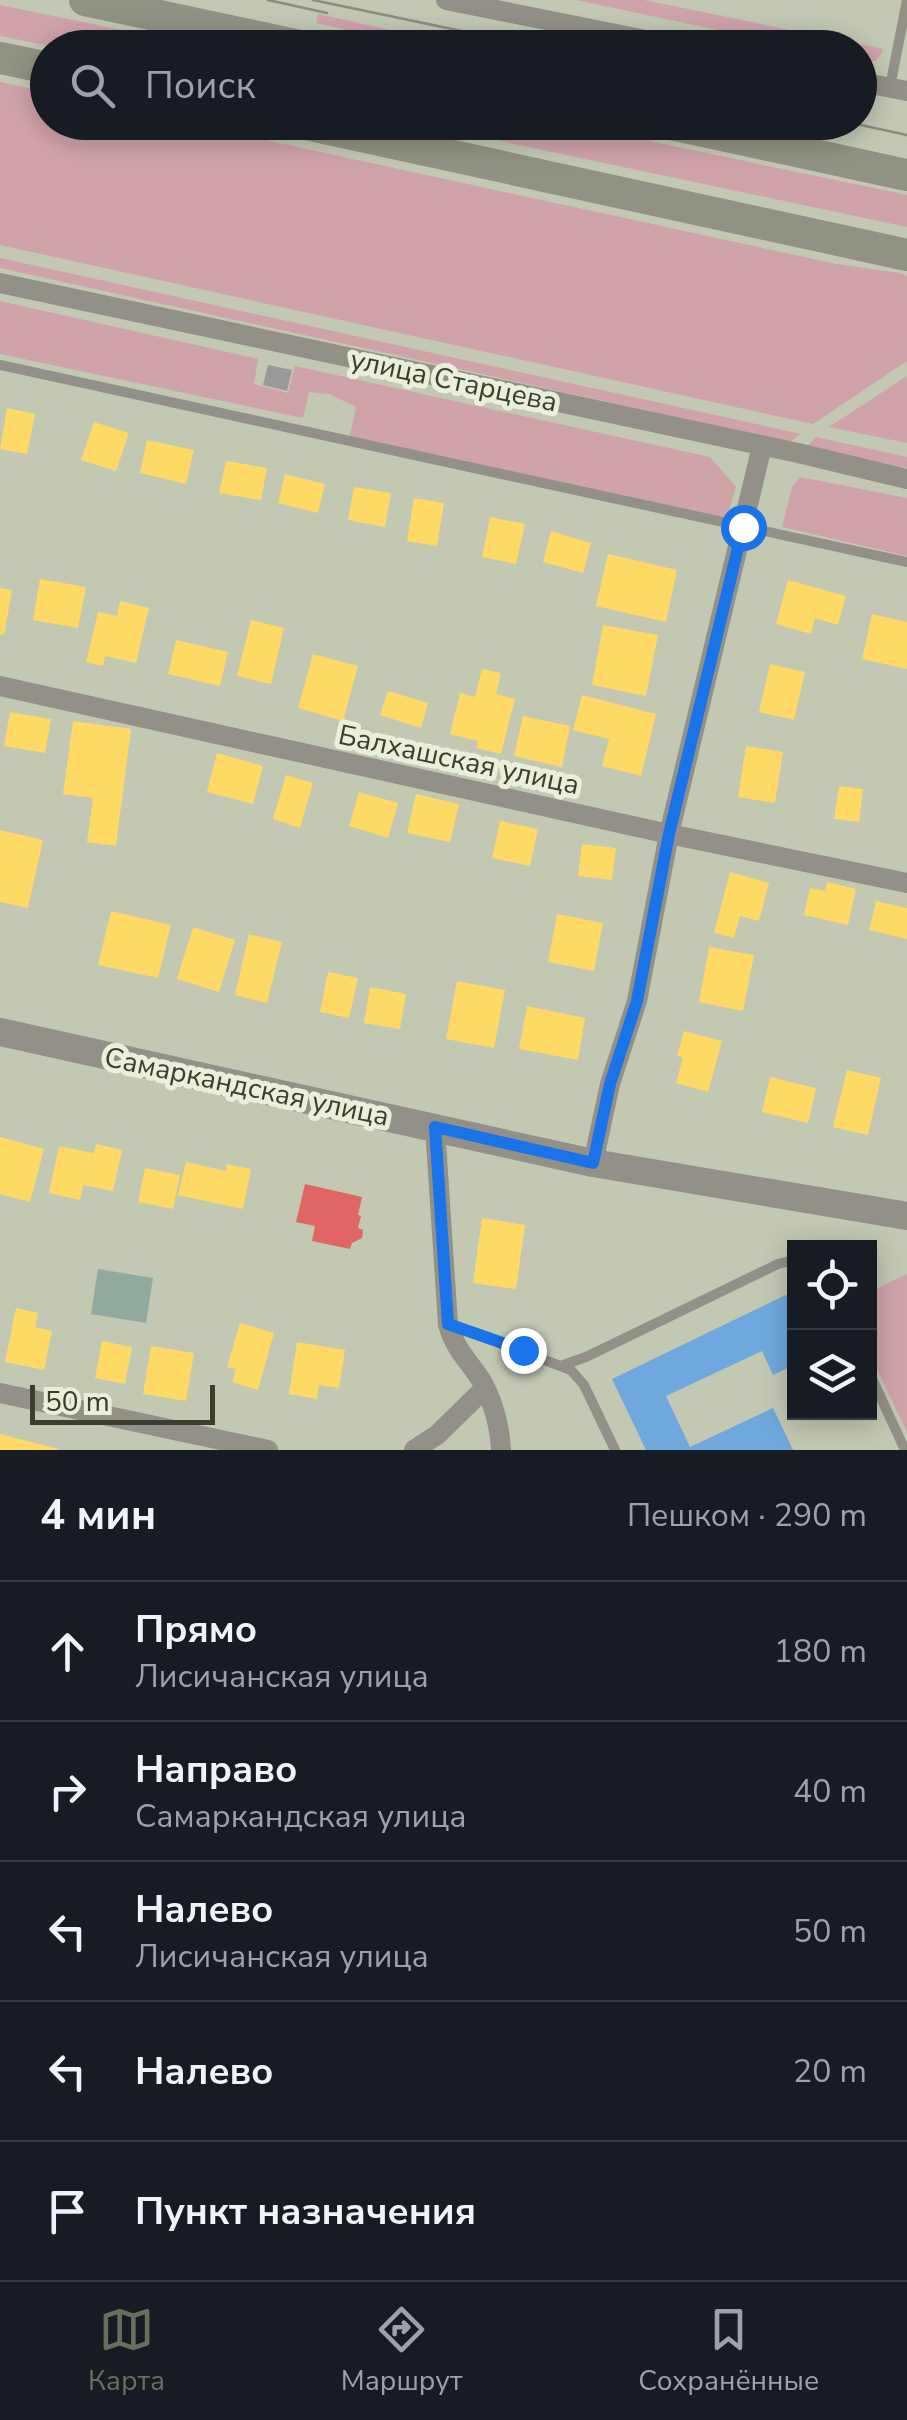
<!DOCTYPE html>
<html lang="ru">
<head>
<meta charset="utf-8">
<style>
	body { margin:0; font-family:"Nunito Sans",sans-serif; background:#20242c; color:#f1f3f6 }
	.controls { position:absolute; right:30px; bottom:30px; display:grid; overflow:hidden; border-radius:0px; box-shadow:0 5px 25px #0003 }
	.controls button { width:90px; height:90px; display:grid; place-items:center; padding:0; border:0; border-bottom:2px solid #363941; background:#171b24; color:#f1f3f6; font:50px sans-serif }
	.scale { position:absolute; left:30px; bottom:25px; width:185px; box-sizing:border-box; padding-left:10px; border:5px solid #3a3e2e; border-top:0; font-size:28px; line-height:35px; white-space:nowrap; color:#3a3e2e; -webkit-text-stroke:8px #e9efdb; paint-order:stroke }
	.stop { position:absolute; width:30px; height:30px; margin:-22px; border:8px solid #1a73e8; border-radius:50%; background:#fff }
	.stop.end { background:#1a73e8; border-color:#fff; box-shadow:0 2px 10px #0008 }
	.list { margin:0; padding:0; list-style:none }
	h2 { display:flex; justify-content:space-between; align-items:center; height:130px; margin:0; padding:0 40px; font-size:42px }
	h2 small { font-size:32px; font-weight:400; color:#9ea1a6 }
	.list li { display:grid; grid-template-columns:65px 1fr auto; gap:30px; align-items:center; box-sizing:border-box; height:140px; padding:0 40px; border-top:2px solid #363941 }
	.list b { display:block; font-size:38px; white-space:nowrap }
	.list p { margin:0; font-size:32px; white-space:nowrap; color:#9ea1a6 }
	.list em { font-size:32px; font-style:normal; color:#9ea1a6 }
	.icon { flex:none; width:55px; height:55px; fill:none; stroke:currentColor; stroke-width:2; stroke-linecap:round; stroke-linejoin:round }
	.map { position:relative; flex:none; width:907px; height:1450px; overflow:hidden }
	.search { position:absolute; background:#171b24; box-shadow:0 5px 25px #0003; left:30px; right:30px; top:30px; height:110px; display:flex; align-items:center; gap:25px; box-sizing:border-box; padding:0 35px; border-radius:55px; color:#9ea1a6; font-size:38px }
	.sheet { height:830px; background:#171b24 }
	nav { display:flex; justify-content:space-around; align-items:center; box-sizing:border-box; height:140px; border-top:2px solid #363941; background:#171b24; font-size:28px; color:#9ea1a6 }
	nav a { display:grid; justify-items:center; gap:5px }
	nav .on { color:#6a6e5c }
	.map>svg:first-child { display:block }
</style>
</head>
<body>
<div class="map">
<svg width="907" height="1450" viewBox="0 0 907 1450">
	<rect width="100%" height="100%" fill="#c2c8b2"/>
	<path fill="#d0a3a9" d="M576 0H644L883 49C879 61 874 62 862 63L860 48 798 47Z
		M0 5 203 47H56L0 36Z
		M318 14 467 47H421L316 23Z
		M0 82 47 92 48 122 187 123 836 264 900 273 907 276V361L813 424 0 245Z
		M415 123H563L907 195V227Z
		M0 258 801 434 790 442 0 268Z
		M0 301 258 359 254 384 288 393 295 366 710 457 736 487 726 520 350 436 356 407 329 394 309 392 303 418 0 354Z
		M907 376V443L829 427Z
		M816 437 907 457V468L807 447Z
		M800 477 907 498V556L782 527 792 487Z
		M907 1274V1432L870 1355V1292Z"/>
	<path fill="#ffd966" d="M7 408 35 414 27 454 0 449Z
		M94 422 129 433 116 471 81 460Z
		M147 440 194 450 186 484 140 473Z
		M226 461 267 468 261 500 219 493Z
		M285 474 325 484 318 513 278 503Z
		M354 487 391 493 385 527 348 520Z
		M414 498 444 503 437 546 407 541Z
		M490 517 525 524 516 564 482 557Z
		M551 531 591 543 583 573 543 562Z
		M608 554 677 570 666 622 596 606Z
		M40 579 86 587 78 628 33 620Z
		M788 580 846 596 838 625 815 618 811 634 776 624Z
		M0 588 12 590 4 635 0 634Z
		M120 601 149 608 136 663 105 656 103 666 86 662 98 612 117 616Z
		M872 614 907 622V669L862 659Z
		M251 620 284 628 271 684 237 676Z
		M603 625 658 635 646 696 592 685Z
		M176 640 228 652 220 686 168 674Z
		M313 654 358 666 343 721 298 708Z
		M770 664 805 672 794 720 759 712Z
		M482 669 501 673 496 694 515 699 501 754 476 748 478 741 450 734 460 693 475 697Z
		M388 691 428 703 421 728 380 715Z
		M582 695 656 714 641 776 602 766 609 739 573 730Z
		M10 712 51 719 45 753 4 746Z
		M523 716 570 726 562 767 514 756Z
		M73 721 131 729 116 846 87 842 93 798 63 794Z
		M746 746 783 752 775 803 738 797Z
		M217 753 263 766 253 804 207 792Z
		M286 775 313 783 300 828 273 819Z
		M839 786 863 789 859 822 834 819Z
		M359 792 398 803 388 838 349 826Z
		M416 794 459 804 450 842 407 833Z
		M500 821 538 829 530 866 492 858Z
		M0 830 43 840 28 908 0 902Z
		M582 844 616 848 612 880 578 876Z
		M730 872 769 883 759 921 740 916 734 938 714 933Z
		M827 882 856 889 848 925 804 915 810 888 825 891Z
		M876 901 907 908V939L869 930Z
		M111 911 171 925 158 978 98 965Z
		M557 914 603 923 594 971 548 962Z
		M193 927 235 940 219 992 177 979Z
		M249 934 282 942 267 1003 235 995Z
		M709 947 754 955 743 1011 699 1002Z
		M328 972 358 978 349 1018 320 1012Z
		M457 981 505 990 494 1048 446 1039Z
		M370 987 406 994 400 1029 364 1023Z
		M527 1006 585 1018 578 1060 519 1049Z
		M684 1031 722 1041 708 1092 676 1083 683 1057 677 1056Z
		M847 1070 881 1078 868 1135 833 1127Z
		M770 1077 816 1088 808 1123 762 1112Z
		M0 1137 44 1149 30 1202 0 1194Z
		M96 1144 122 1150 113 1191 83 1185 80 1200 49 1193 59 1146 94 1153Z
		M186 1162 226 1171 227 1164 251 1169 243 1209 178 1195Z
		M145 1168 180 1175 173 1209 138 1202Z
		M482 1218 525 1225 516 1289 473 1283Z
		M16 1308 38 1313 35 1327 52 1331 44 1370 5 1362Z
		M240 1323 274 1333 258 1390 232 1382 236 1369 227 1367Z
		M102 1341 132 1347 125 1384 95 1378Z
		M297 1342 345 1350 339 1388 319 1385 317 1399 289 1394Z
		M151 1346 194 1353 186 1401 143 1394Z
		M0 1434 59 1449V1450H0Z"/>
	<path fill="#e06666" d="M305 1184 362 1197 358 1215 361 1216 358 1228 363 1230 362 1238 352 1243 350 1249 312 1241 315 1226 296 1222Z"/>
	<path fill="#6fa8dc" d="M794 1291V1365L773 1375 762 1351 666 1396 690 1447 773 1408 793 1450H646L612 1379Z"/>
	<path fill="#999" d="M268 365 292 370 287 391 263 385Z"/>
	<path fill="#90ab9d" d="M98 1269 153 1278 146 1323 91 1314Z"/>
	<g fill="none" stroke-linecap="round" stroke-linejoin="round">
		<path stroke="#929087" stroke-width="10" d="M890 87 907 0
			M0 365 907 562
			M448 1324 571 1370 584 1385 615 1450
			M563 1365 586 1357 778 1264 794 1260
			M870 1374 905 1450"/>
		<path stroke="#929087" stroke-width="20" d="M446 0 686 48
			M860 82 907 91
			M0 283 798 453 907 479
			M0 686 669 834 907 883
			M435 1127 448 1324C454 1348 468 1360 481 1380 493 1400 500 1427 501 1450
			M593 1163 610 1084 637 1001 669 834 762 446
			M0 1393 268 1450
			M414 1450 437 1435 485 1388"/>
		<path stroke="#929087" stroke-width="28" d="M0 1032 593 1163 907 1216"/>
		<path stroke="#929284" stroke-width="32" d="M85 0 309 48
			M0 58 48 68
			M297 122 907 255
			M662 122 907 175"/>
		<path stroke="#8c8c82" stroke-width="2.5" d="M268 0 327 13
			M313 0 543 48
			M847 122 907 135"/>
	</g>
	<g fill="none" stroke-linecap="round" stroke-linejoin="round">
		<path stroke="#1a73e8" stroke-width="12" d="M523 1350 448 1324 435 1127 593 1163 610 1084 637 1001 669 834 743 527"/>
	</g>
	<g text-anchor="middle" stroke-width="10" stroke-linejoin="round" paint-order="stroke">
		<g font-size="28" fill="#3a3e2e" stroke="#e9efdb">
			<text transform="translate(454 380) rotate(12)" y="10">улица Старцева</text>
			<text transform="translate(459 759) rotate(12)" y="10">Балхашская улица</text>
			<text transform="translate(247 1086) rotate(12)" y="10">Самаркандская улица</text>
		</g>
	</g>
</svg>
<div class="controls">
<button><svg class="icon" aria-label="locate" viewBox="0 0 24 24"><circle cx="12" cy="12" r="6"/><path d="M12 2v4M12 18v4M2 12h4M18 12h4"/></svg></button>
<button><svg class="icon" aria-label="layers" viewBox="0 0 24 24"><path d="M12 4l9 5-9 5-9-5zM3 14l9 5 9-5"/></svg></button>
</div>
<div class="scale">50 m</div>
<div class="stop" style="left:743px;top:527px"></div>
<div class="stop end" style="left:523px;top:1350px"></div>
<div class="search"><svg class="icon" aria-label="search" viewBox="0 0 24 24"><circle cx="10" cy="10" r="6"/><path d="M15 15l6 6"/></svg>Поиск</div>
</div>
<section class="sheet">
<h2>4 мин<small>Пешком · 290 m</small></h2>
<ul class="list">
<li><svg class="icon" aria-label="ahead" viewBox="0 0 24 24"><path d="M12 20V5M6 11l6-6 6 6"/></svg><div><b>Прямо</b><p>Лисичанская улица</p></div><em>180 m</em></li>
<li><svg class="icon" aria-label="right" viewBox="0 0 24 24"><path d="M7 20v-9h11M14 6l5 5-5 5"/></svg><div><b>Направо</b><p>Самаркандская улица</p></div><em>40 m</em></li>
<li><svg class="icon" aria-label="left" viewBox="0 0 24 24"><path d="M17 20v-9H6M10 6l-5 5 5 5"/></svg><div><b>Налево</b><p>Лисичанская улица</p></div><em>50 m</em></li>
<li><svg class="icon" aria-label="left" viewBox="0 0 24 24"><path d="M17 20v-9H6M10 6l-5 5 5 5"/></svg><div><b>Налево</b></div><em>20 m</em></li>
<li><svg class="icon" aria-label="arrive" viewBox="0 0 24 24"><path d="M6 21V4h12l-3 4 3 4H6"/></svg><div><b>Пункт назначения</b></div></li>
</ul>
</section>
<nav>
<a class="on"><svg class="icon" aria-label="map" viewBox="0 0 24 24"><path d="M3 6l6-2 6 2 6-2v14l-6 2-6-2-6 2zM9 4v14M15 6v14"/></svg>Карта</a>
<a><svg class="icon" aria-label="directions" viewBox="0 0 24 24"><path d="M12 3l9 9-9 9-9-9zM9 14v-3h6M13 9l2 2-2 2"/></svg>Маршрут</a>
<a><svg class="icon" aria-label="saved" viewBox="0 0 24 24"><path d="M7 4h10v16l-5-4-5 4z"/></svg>Сохранённые</a>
</nav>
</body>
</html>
